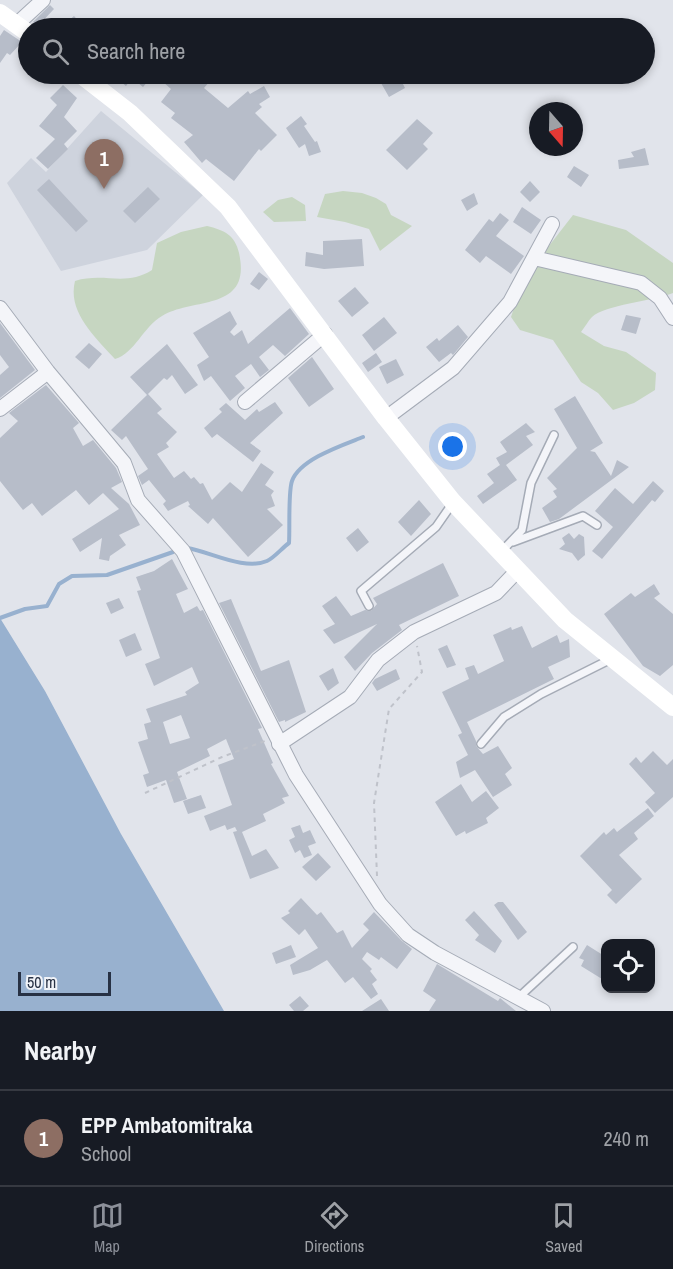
<!DOCTYPE html>
<html lang="en">
<head>
<meta charset="utf-8">
<style>
	body { margin:0; font-family:"Archivo Narrow",sans-serif; background:#20242c; color:#f1f3f6 }
	.controls { position:absolute; right:18px; bottom:18px; display:grid; overflow:hidden; border-radius:12px; box-shadow:0 3px 9px #0003 }
	.controls button { width:54px; height:54px; display:grid; place-items:center; padding:0; border:0; border-bottom:2px solid #363941; background:#171b24; color:#f1f3f6; font:30px sans-serif }
	.compass { position:absolute; left:529px; top:102px; width:54px; height:54px; border-radius:50%; background:#171b24; box-shadow:0 3px 9px #0003; rotate:160deg }
	.scale { position:absolute; left:18px; bottom:15px; width:93px; box-sizing:border-box; padding-left:6px; border:3px solid #273144; border-top:0; font-size:16px; line-height:21px; white-space:nowrap; color:#273144; -webkit-text-stroke:4px #f0f3f8; paint-order:stroke }
	.you { position:absolute; left:453px; top:447px; width:21px; height:21px; margin:-15px; border:4px solid #fff; border-radius:50%; background:#1a73e8; box-shadow:0 0 0 9px #1a73e833 }
	.badge { display:grid; place-items:center; width:39px; height:39px; border-radius:50%; background:#8c9099; color:#fff; font-size:20px; font-weight:700 }
	.pin { position:absolute; translate:-50% -50px; filter:drop-shadow(0 2px 3px #0008) }
	.pin::after { content:''; position:absolute; top:32px; width:21px; height:18px; background:inherit; clip-path:polygon(0 0,100% 0,50% 100%) }
	.list { margin:0; padding:0; list-style:none }
	h2 { display:flex; justify-content:space-between; align-items:center; height:78px; margin:0; padding:0 24px; font-size:26px }
	h2 small { font-size:20px; font-weight:400; color:#9ea1a6 }
	.list li { display:grid; grid-template-columns:39px 1fr auto; gap:18px; align-items:center; box-sizing:border-box; height:96px; padding:0 24px; border-top:2px solid #363941 }
	.list b { display:block; font-size:22px; white-space:nowrap }
	.list p { margin:0; font-size:20px; white-space:nowrap; color:#9ea1a6 }
	.list em { font-size:20px; font-style:normal; color:#9ea1a6 }
	.icon { flex:none; width:33px; height:33px; fill:none; stroke:currentColor; stroke-width:2; stroke-linecap:round; stroke-linejoin:round }
	.map { position:relative; flex:none; width:673px; height:1011px; overflow:hidden }
	.search { position:absolute; background:#171b24; box-shadow:0 3px 9px #0003; left:18px; right:18px; top:18px; height:66px; display:flex; align-items:center; gap:15px; box-sizing:border-box; padding:0 21px; border-radius:33px; color:#9ea1a6; font-size:22px }
	.sheet { height:174px; background:#171b24 }
	nav { display:flex; justify-content:space-around; align-items:center; box-sizing:border-box; height:84px; border-top:2px solid #363941; background:#171b24; font-size:16px; color:#9ea1a6 }
	nav a { display:grid; justify-items:center; gap:3px }
	nav .on { color:#8c9099 }
	.map>svg:first-child { display:block }
</style>
</head>
<body>
<div class="map">
<svg width="673" height="1011" viewBox="0 0 673 1011">
	<rect width="100%" height="100%" fill="#e1e4eb"/>
	<path fill="#ced3dd" d="M101 111 203 195 147 250 61 271 7 183 31 158 46 172Z"/>
	<path fill="#c6d6c1" d="M343 191 362 193 376 198 386 204 391 215 412 226 380 251 369 229 345 222 317 217 325 194Z
		M292 197 305 205 306 221 274 222 263 212 278 200Z
		M573 215 626 230 673 263V293C652 301 605 305 592 317 588 321 585 327 581 332L604 346 626 352 656 373 655 390 634 403 613 410 598 393 581 382 553 340 520 330 511 317 524 278Z
		M207 226C224 230 235 235 239 253 252 312 194 297 162 316 143 327 135 353 115 359 96 338 67 312 75 281 104 272 126 287 152 270L157 243 181 232Z"/>
	<path fill="#98b1cf" d="M0 618 45 691 121 834 224 1011H0Z"/>
	<g fill="none" stroke-linecap="round" stroke-linejoin="round">
		<path stroke="#98b1cf" stroke-width="4" d="M187 548C209 551 244 571 267 561 274 558 282 548 289 543 290 529 288 492 292 481 300 459 343 445 363 437
			M0 618 25 609 47 606 59 584 72 576 107 575 173 552"/>
	</g>
	<path fill="#b7bdc9" fill-rule="evenodd" d="M50 5 54 9 38 26 33 22Z
		M74 16 85 28H60Z
		M4 30 22 42 10 55 7 53 0 63V36Z
		M111 74H216L204 88 228 108 248 91 250 94 264 86 270 97 259 104 262 107 255 113 277 135 261 151 259 149 234 181 206 159 202 163 184 142 193 135 171 118 175 113 161 102 171 89 154 74 143 87 132 78 126 86Z
		M398 74 405 88 389 97 381 83Z
		M63 85 77 98 64 117 77 131 64 144 68 149 48 169 36 158 55 139 39 126 57 105 50 98Z
		M301 116 307 124 304 126 315 142 317 141 321 152 309 156 305 144 299 148 286 128Z
		M417 119 433 133 423 144 428 149 407 170 386 150Z
		M645 148 649 165 619 169 618 160 634 157 631 152Z
		M574 166 589 175 581 187 567 177Z
		M49 179 88 221 76 232 37 190Z
		M530 181 540 192 530 202 520 192Z
		M148 187 160 199 135 223 123 211Z
		M474 193 478 204 467 211 461 200Z
		M522 207 541 220 531 234 513 222Z
		M500 213 509 220 496 236 524 256 511 274 486 256 480 263 465 250 489 219 493 222Z
		M362 239 364 266 324 269 305 266 306 252 323 255V241Z
		M259 272 268 279 259 290 250 284Z
		M355 287 369 303 352 317 338 301Z
		M290 308 309 334 285 356 273 345 259 357 269 370 260 377 251 364 235 376 245 388 230 401 211 376 204 381 197 365 209 357 193 333 230 311 237 324 230 332 234 336 242 330 248 344Z
		M626 315 641 318 636 334 621 330Z
		M384 317 397 333 374 351 362 335Z
		M0 323 35 370 0 398V375L9 367 0 355Z
		M458 325 468 337 453 355 451 353 439 362 426 347 437 338 439 341Z
		M89 343 102 354 89 369 75 357Z
		M167 344 198 385 185 394 172 375 167 380 164 378 148 394 162 409 157 413 177 432 166 443 169 447 157 454 174 478 184 471 191 479 194 477 200 484 203 483 212 500 230 482 242 492 261 463 274 472 265 485 274 491 271 495 275 506 267 509 283 525 248 557 213 518 208 524 188 506 190 505 188 501 168 511 163 504 166 501 149 480 142 485 138 476 148 469 126 436 122 440 111 430 147 395 130 377Z
		M376 353 382 362 368 372 362 363Z
		M312 357 334 389 309 407 288 378Z
		M396 359 404 375 387 384 379 367Z
		M46 385 79 423 73 428 83 446 93 440 116 468 122 482 111 488 129 504 140 525 119 535 126 545 110 556 109 561 99 559 102 538 80 552 72 539 119 509 103 493 89 505 76 490 42 516 32 503 23 510 0 481V438L18 421 9 413Z
		M575 396 603 443 590 451 595 452 611 476 617 460 629 467 559 519 550 522 542 508 557 497 553 491 557 489 547 478 577 448 554 409Z
		M275 402 283 413 250 443 261 451 253 462 217 434 212 438 204 428 222 412 219 409 226 403 245 420 257 409 259 412Z
		M526 423 535 432 526 436 533 445 506 465 517 480 483 504 477 496 494 483 487 474 500 465 496 458 507 452 500 442Z
		M653 481 664 491 655 502 652 500 602 559 592 551 613 527 595 511 615 488 633 504Z
		M419 500 431 514 411 536 398 522Z
		M358 528 369 542 357 552 346 538Z
		M569 533 574 539 579 534 584 537 585 555 578 561 572 553 559 549 565 544 562 538Z
		M172 559 188 589 176 594 184 613 197 606 200 611 203 610 262 728 258 729 273 763 271 764 289 796 282 798 285 803 263 814 266 821 242 832 252 856 266 849 279 868 250 879 233 832 237 831 235 827 227 830 225 825 210 831 204 816 232 805 218 765 234 759 226 739 207 749 210 756 177 772 187 799 174 803 166 780 147 787 143 775 149 773 138 742 148 739 144 724 151 722 146 709 187 695 185 692 199 683 192 667 154 686 145 664 160 658 137 591 141 590 136 577 154 571ZM181 715 190 738 170 744 163 722Z
		M443 563 459 596 399 625 402 630 372 653 355 671 344 657 377 624 334 644 323 630 335 624 322 606 336 596 351 616 365 610 371 611 377 604 373 598Z
		M654 584 660 594 654 598 673 614V665L660 676 643 666 604 614 631 593 635 597Z
		M119 598 124 608 111 614 106 603Z
		M231 599 261 671 289 660 306 712 285 722V720L279 722 219 603Z
		M522 626 532 648 557 635 560 643 569 639 570 657 548 667 554 679 467 722 476 741V746L483 754 498 746 512 768 505 774 512 785 493 797 475 770 460 778 456 762 468 755 458 735 462 733 442 692 469 679 465 668 474 665 478 674 504 661 493 635 511 627 512 630Z
		M135 633 142 650 126 657 119 640Z
		M447 645 456 665 447 668 438 649Z
		M333 668 339 683 328 691 319 676Z
		M396 669 400 679 377 691 372 683 375 679Z
		M653 751 667 765 673 759V797L655 813 645 802 655 793 629 764 636 757 641 763Z
		M461 784 472 802 486 791 499 808 486 818 488 823 466 834 465 831 456 836 435 802Z
		M201 795 206 808 188 814 183 801Z
		M648 808 654 816 634 833 638 839 619 855 642 879 616 904 607 895 612 890 580 856 604 832 606 835 614 828 617 832Z
		M300 825 303 833 310 830 316 843 308 846 312 855 304 858 300 850 295 853 289 840 295 837 291 828Z
		M318 853 331 867 316 881 302 867Z
		M301 898 317 915 321 912 337 933 343 930 352 948 369 930 363 924 374 912 402 941 412 949 397 969 381 957 379 960 367 952 362 959 372 969 370 971 377 980 372 984 378 994 371 999 353 977 345 983 327 960 310 970 293 975 290 965 318 948 305 929 299 935 281 918 290 913 288 911Z
		M498 902H503L527 932 518 940 494 905Z
		M474 911 502 941 495 953 475 940 479 935 465 920Z
		M291 945 296 957 276 964 272 953Z
		M587 945 606 957V973L602 979 581 966 584 960 579 958Z
		M437 964 498 1001 500 998 516 1011H429L436 1000 423 991Z
		M300 996 309 1006 303 1011H294L289 1005Z
		M381 999 389 1011H362Z"/>
	<g fill="none" stroke-linecap="round" stroke-linejoin="round">
		<g stroke="#a5abb6" stroke-width="10">
			<path id="service" d="M513 542 583 516 597 525
				M501 552 522 530 531 483 554 435
				M369 606 361 591 436 527 452 504
				M481 744 504 717 541 694 611 659
				M519 997 573 947"/>
		</g>
		<g stroke="#a5abb6" stroke-width="16">
			<path id="minor" d="M17 24 43 0
				M534 258 641 283 660 298 673 318
				M0 308 48 372 124 463 138 500 183 551 296 775 380 904 408 935 435 953 543 1011
				M245 402 325 334
				M0 409 48 372
				M386 418 453 368 510 302 552 224
				M279 744 350 697 378 660 414 632 496 593 518 570"/>
		</g>
		<path stroke="#bfc2ca" stroke-width="2" stroke-dasharray="4.5 4.5" stroke-linecap="butt" d="M145 793 222 757 265 741
			M377 876 374 803 389 709 422 672 417 646"/>
		<use href="#service" stroke="#f4f5f9" stroke-width="7"/>
		<use href="#minor" stroke="#f4f5f9" stroke-width="14"/>
		<path stroke="#fff" stroke-width="18" d="M0 13 28 33
			M80 74 130 113 228 207 386 418 453 502 565 620 673 707"/>
	</g>
</svg>
<div class="controls">
<button><svg class="icon" aria-label="locate" viewBox="0 0 24 24"><circle cx="12" cy="12" r="6"/><path d="M12 2v4M12 18v4M2 12h4M18 12h4"/></svg></button>
</div>
<svg class="compass" viewBox="-18 -18 36 36"><path d="M0-13l5 13h-10z" fill="#e53935"/><path d="M0 13l5-13h-10z" fill="#9ea1a6"/></svg>
<div class="scale">50 m</div>
<div class="you"></div>
<div class="pin badge" style="left:104px;top:189px;background:#8d6e63">1</div>
<div class="search"><svg class="icon" aria-label="search" viewBox="0 0 24 24"><circle cx="10" cy="10" r="6"/><path d="M15 15l6 6"/></svg>Search here</div>
</div>
<section class="sheet">
<h2>Nearby<small></small></h2>
<ul class="list">
<li><span class="badge" style="background:#8d6e63">1</span><div><b>EPP Ambatomitraka</b><p>School</p></div><em>240 m</em></li>
</ul>
</section>
<nav>
<a class="on"><svg class="icon" aria-label="map" viewBox="0 0 24 24"><path d="M3 6l6-2 6 2 6-2v14l-6 2-6-2-6 2zM9 4v14M15 6v14"/></svg>Map</a>
<a><svg class="icon" aria-label="directions" viewBox="0 0 24 24"><path d="M12 3l9 9-9 9-9-9zM9 14v-3h6M13 9l2 2-2 2"/></svg>Directions</a>
<a><svg class="icon" aria-label="saved" viewBox="0 0 24 24"><path d="M7 4h10v16l-5-4-5 4z"/></svg>Saved</a>
</nav>
</body>
</html>
